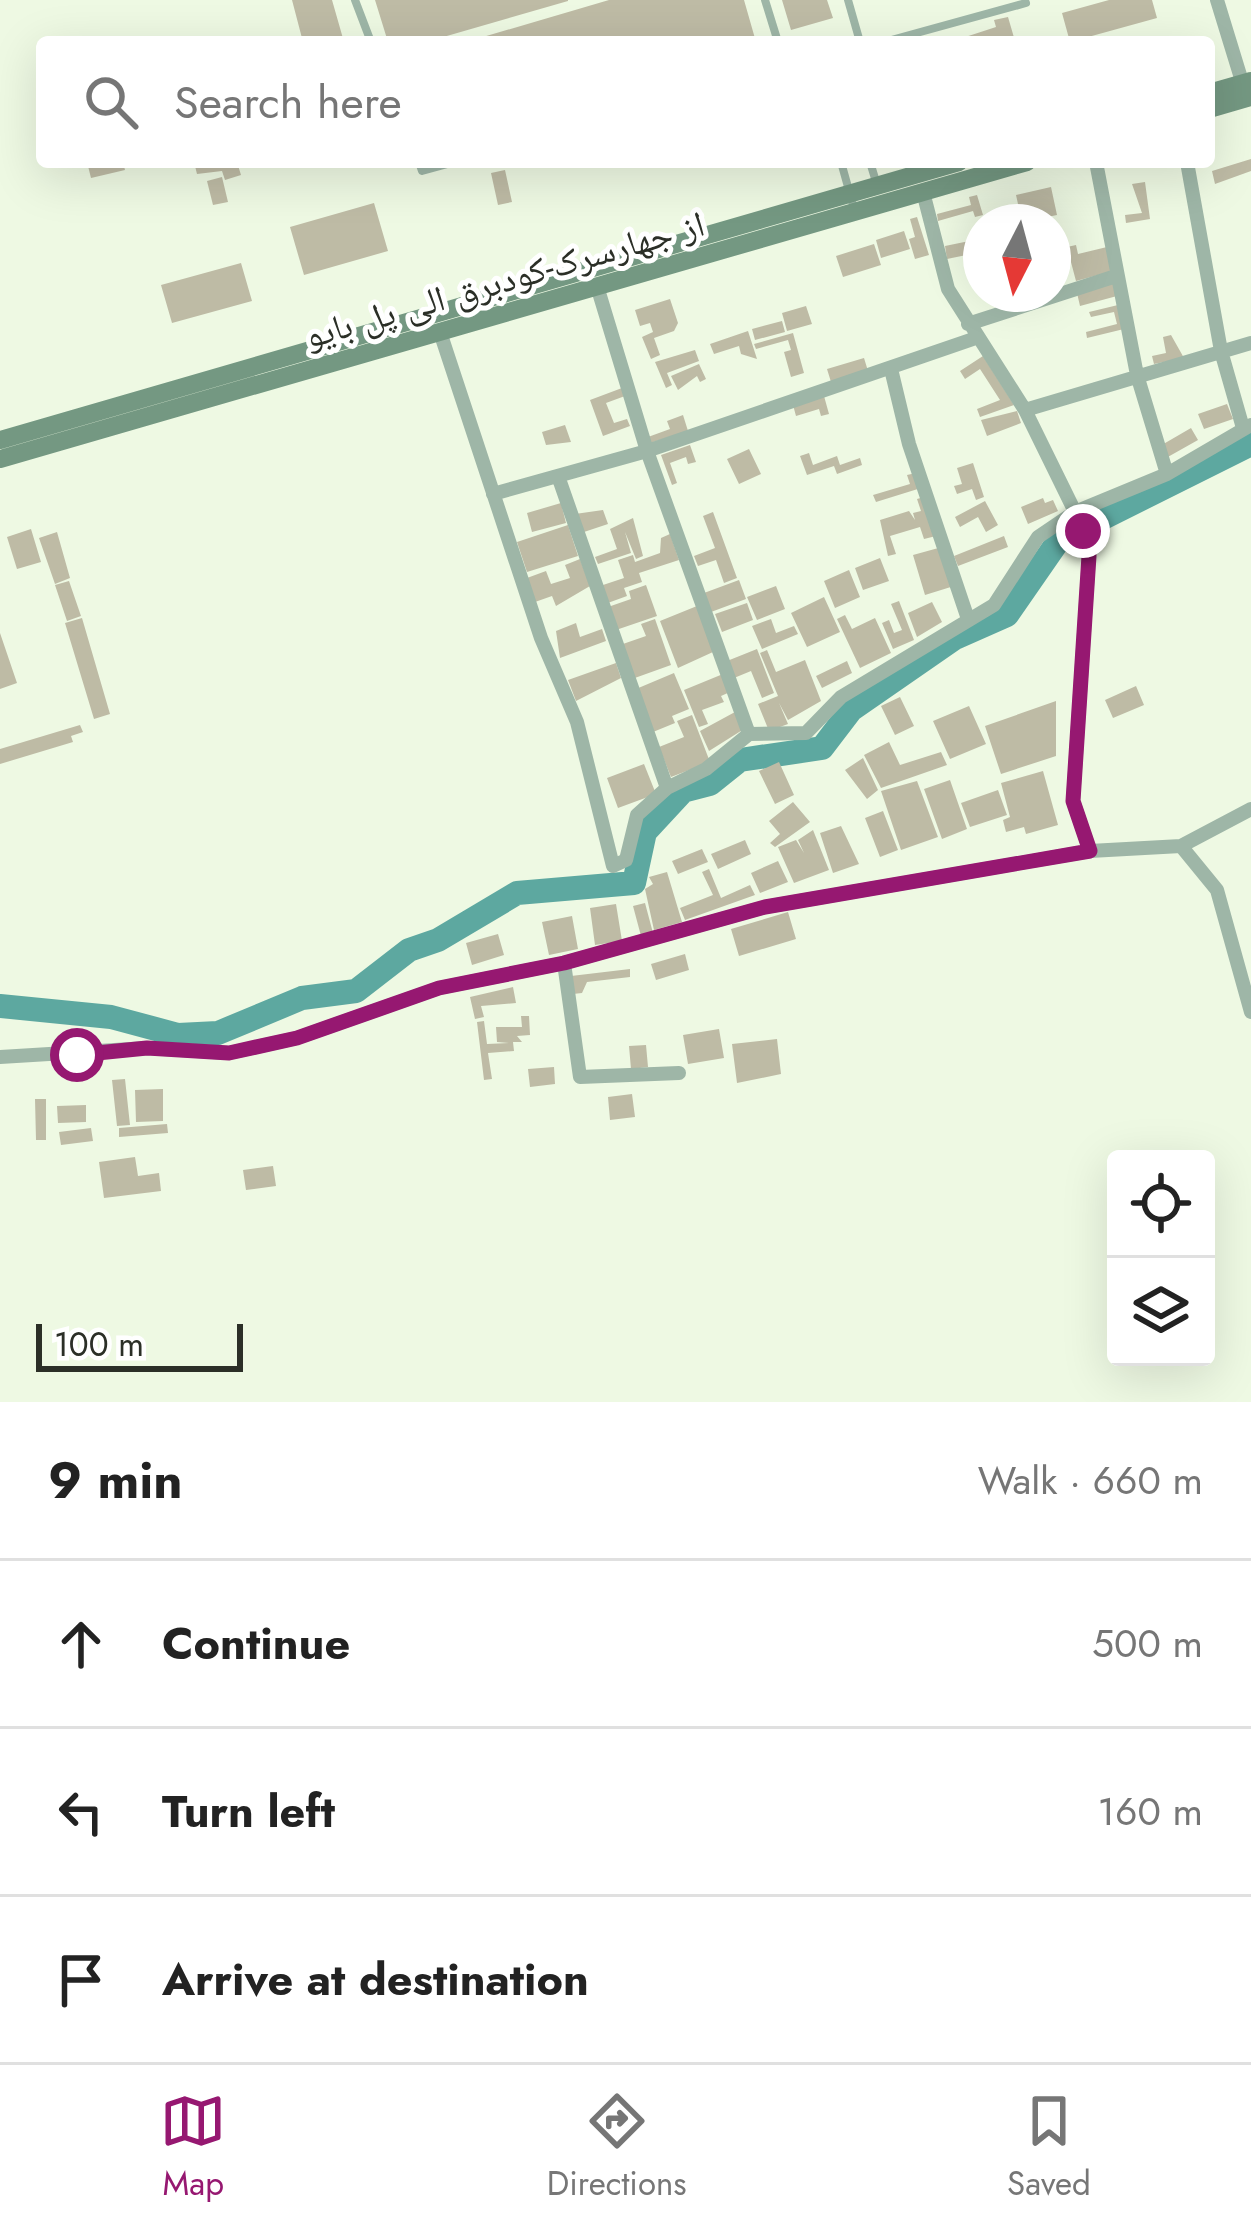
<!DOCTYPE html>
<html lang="en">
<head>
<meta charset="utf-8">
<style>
	body { margin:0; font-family:Jost,"Noto Naskh Arabic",sans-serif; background:#f6f6f6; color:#222 }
	.controls { position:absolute; right:36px; bottom:36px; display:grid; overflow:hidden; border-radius:12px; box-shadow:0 12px 48px #0002 }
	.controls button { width:108px; height:108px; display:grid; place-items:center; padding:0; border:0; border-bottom:3px solid #e0e0e0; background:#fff; color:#222; font:60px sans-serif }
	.compass { position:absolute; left:963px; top:204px; width:108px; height:108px; border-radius:50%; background:#fff; box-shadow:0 12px 48px #0002; rotate:186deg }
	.scale { position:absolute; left:36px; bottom:30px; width:207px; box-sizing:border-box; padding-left:12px; border:6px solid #2b2f27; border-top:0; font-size:33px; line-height:42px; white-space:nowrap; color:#2b2f27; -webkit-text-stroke:9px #fff; paint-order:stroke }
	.stop { position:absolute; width:36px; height:36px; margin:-27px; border:9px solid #961871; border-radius:50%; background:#fff }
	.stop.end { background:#961871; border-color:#fff; box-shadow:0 3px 12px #0008 }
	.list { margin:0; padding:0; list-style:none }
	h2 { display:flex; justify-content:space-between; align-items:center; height:156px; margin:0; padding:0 48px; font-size:51px }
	h2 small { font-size:39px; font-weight:400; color:#767676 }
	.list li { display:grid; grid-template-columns:78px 1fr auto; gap:36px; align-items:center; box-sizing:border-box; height:168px; padding:0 48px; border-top:3px solid #e0e0e0 }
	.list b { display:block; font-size:45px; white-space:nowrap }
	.list em { font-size:39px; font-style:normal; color:#767676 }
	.icon { flex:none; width:66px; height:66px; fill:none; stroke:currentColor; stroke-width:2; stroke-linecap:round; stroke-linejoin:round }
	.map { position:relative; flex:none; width:1251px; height:1402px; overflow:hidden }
	.search { position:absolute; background:#fff; box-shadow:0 12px 48px #0002; left:36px; right:36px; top:36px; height:132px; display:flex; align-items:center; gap:30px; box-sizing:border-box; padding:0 42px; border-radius:12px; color:#767676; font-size:45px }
	.sheet { height:660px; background:#fff }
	nav { display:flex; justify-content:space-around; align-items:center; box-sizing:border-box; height:168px; border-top:3px solid #e0e0e0; background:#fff; font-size:33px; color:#767676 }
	nav a { display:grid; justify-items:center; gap:6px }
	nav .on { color:#961871 }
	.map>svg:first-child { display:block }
</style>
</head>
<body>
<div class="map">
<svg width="1251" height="1402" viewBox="0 0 1251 1402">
	<rect width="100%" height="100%" fill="#eef9e3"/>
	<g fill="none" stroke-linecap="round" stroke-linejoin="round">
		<path stroke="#5da8a0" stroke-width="24" d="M0 1006 111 1017 178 1035 218 1033 302 998 356 991 409 950 438 940 517 893 634 883 645 832 683 791 710 784 740 760 822 748 851 710 955 638 1007 615 1059 540 1251 444"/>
	</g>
	<path fill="#bebba5" d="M292 0H332L344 42H303Z
		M375 0H568V1L426 42H388Z
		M609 0H744L756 42H466Z
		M782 0H827L833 18 791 30Z
		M1109 0H1152L1157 18 1070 42 1062 13Z
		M1008 17 1015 41 950 42 996 27 994 20Z
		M1251 159V171L1215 184 1212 171Z
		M87 162H123L125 170 91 178Z
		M194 162H237L241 175 225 180 222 171 197 174Z
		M505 170 512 202 498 205 491 173Z
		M222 177 228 202 213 205 207 181Z
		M1145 182 1150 219 1126 223 1125 215 1142 213 1132 184Z
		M1051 187 1057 215 1022 222 1016 195Z
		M977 195 983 215 975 217 973 211 938 221 937 214 971 205 969 197Z
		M374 203 388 251 304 275 290 227Z
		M917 217 929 255 915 259 909 239 915 237 910 219Z
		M904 231 910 249 881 258 876 240Z
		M979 239 981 252 947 259 945 246Z
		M874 244 881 265 843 277 836 256Z
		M1076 245 1078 254 1107 247 1113 271 1076 281 1067 247Z
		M241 263 252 301 172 323 161 285Z
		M1113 283 1117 296 1080 306 1077 293Z
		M670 299 678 323 674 331 654 338 660 355 651 359 642 337 653 332 650 323 640 326 635 310Z
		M1118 305 1124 329 1087 338 1086 332 1117 324 1114 312 1091 317 1089 312Z
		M806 306 812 324 787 331 782 313Z
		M782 321 785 332 755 340 752 329Z
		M748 331 757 359 741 354 739 346 714 354 710 344Z
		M793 333 804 373 791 377 784 352 791 350 788 340 756 349 754 344Z
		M1171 335 1184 358 1154 364 1152 356 1166 353 1163 337Z
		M695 350 699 361 667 373 672 385 666 388 655 362Z
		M983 356 1014 405 980 417 977 409 1000 400 980 369 965 379 960 371Z
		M864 358 868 371 831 382 827 369Z
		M699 364 706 379 700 382 697 376 678 390 671 376Z
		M622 388 625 396 606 403 614 423 627 419 630 426 603 436 590 400Z
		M824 396 829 414 821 416 819 409 796 416 793 405Z
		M1227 404 1233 419 1204 429 1198 414Z
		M1017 411 1021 423 987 436 981 420Z
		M683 415 688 431 650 443 648 437 670 429 667 421Z
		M565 425 571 442 546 445 542 432Z
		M1191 428 1198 440 1166 458 1160 446Z
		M690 445 696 462 688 464 686 457 670 463 677 483 672 485 661 455Z
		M749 449 761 474 739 484 727 459Z
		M809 453 813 465 837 456 840 465 860 458 862 465 837 474 834 466 807 475 800 456Z
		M973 463 984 497 976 500 972 489 957 494 954 486 962 484 957 468Z
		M916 473 921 488 876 502 873 495 910 484 907 475Z
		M924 497 936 536 924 539 920 527 890 536 896 554 888 556 880 520 909 511 915 520 913 513 921 511 917 499Z
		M1043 498 1045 503 1053 500 1058 511 1028 524 1021 507Z
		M985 501 998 525 986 532 978 517 960 527 955 517Z
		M561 503 566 523 532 532 527 513Z
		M603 510 608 524 581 533 575 514Z
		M713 512 737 578 724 583 716 560 698 566 694 556 715 548 703 516Z
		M633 518 643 556 636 559 625 532 631 553 598 564 595 557 617 549 610 529Z
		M568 525 578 556 527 572 517 542Z
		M31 529 41 562 17 569 7 537Z
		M57 532 70 578 55 584 39 538Z
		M670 534 679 560 639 573 642 582 624 588 627 596 605 604 600 586 624 578 618 560 633 555 635 562 660 553 661 538Z
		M1004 536 1008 547 958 566 954 556Z
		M942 547 954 586 925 595 913 555Z
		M880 558 889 581 863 590 855 568Z
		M580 559 590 586 556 606 552 596 535 602 527 578 546 571 551 584 570 578 565 565Z
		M849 570 860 597 835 608 824 581Z
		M739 580 746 599 711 612 704 593Z
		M69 581 81 616 67 621 55 585Z
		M646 585 657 616 616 630 608 607 631 599 629 591Z
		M776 586 785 609 757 620 747 597Z
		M824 597 840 632 807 647 791 613Z
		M899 601 914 640 893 649 882 623 889 620 894 633 902 630 891 604Z
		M932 602 942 622 917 637 908 613Z
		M747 603 753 620 722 632 715 614Z
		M697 606 713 652 678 668 660 621Z
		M845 615 852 629 875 618 891 653 860 668 837 619Z
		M82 618 110 714 94 719 65 623Z
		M655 619 671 665 632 679 620 645 646 636 641 624Z
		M771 619 776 633 794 626 798 634 762 649 752 626Z
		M576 623 580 637 602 629 606 641 560 658 556 631Z
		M0 633 17 683 0 689Z
		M757 649 774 693 762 698 751 671 734 678 727 661Z
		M767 650 776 672 805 660 821 701 788 720 779 703 788 724 769 731 758 704 778 696 760 653Z
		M847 661 852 673 822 688 816 676Z
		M616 663 621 678 576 701 568 680Z
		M674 673 689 709 672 716 675 723 653 732 636 689Z
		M723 674 730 692 721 696 724 702 702 710 708 724 699 727 684 690Z
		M1136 686 1144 705 1113 718 1105 700Z
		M900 697 914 726 895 735 881 706Z
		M1056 701V756L1001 774 985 726Z
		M969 706 986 744 950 759 933 721Z
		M735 712 744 729 709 751 700 731Z
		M692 715 710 762 671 777 659 747 684 737 677 721Z
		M80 725 83 732 71 736 73 742 0 764V749Z
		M889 742 900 765 941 752 947 765 881 788 864 755Z
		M863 758 878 790 867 799 845 770Z
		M779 762 794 795 775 804 759 771Z
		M644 764 656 794 618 808 607 778Z
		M1043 771 1058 825 1026 834 1024 827 1006 832 1003 820 1010 817 1001 783Z
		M950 780 967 829 942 839 924 789Z
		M917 781 938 837 901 850 881 791Z
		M998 790 1007 815 970 827 961 803Z
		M793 802 810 822 775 847 770 843 780 834 769 821Z
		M883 811 898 850 880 857 865 818Z
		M841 826 859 864 833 873 820 833Z
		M813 830 829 870 794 883 778 847 796 840 804 853 798 840Z
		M745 840 751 854 718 869 711 854Z
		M702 849 708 862 678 874 672 861Z
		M778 861 788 882 760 893 751 873Z
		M709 869 721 898 750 885 755 895 685 920 680 908 713 895 702 872Z
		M667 872 682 922 654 930 645 889 653 884 649 877Z
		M645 903 653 933 641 936 633 906Z
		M616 904 622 941 595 945 590 908Z
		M788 912 796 939 739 956 731 929Z
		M572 916 578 949 549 955 542 922Z
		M498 934 504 955 472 965 466 943Z
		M685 954 689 970 656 980 651 964Z
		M630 969V977L587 982 582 993 573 994 571 976Z
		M513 987 516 1003 481 1006 484 1017 475 1019 470 997Z
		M521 1016H529L530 1035 517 1036 522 1042H513L514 1051 488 1053 492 1079 484 1080 477 1022 484 1021 487 1044 509 1043 497 1042 496 1027H522Z
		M719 1029 724 1058 688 1064 683 1035Z
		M777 1039 781 1074 737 1083 732 1044Z
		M646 1045 648 1067 631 1069 629 1046Z
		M554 1067 555 1084 530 1087 528 1069Z
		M125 1079 130 1125 117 1126 112 1080Z
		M163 1089V1121L136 1122 135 1090Z
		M632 1094 635 1117 610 1120 608 1097Z
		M35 1099H46V1140H36Z
		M86 1105V1122L58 1123 57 1106Z
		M167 1124 168 1133 119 1137V1128Z
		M91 1128 93 1141 61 1145 59 1132Z
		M135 1157 138 1176 159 1173 161 1191 104 1198 99 1162Z
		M273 1166 276 1186 246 1190 243 1170Z"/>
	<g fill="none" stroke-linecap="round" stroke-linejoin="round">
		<path stroke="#9eb6a7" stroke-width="8" d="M355 0 371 42
			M765 0 778 42
			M848 0 860 42
			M884 42 1026 3
			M419 162 422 171 455 162
			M841 162 855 212
			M870 162 877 185"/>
		<path stroke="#9eb6a7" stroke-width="14" d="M1217 0 1244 88
			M1096 162 1137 375 1167 474
			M1187 162 1221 351 1243 428
			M923 192 948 289 1025 410 1079 520 1089 556 1073 801 1090 851
			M597 286 647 451 749 734
			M968 324 1116 276
			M440 332 541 638 577 722 613 866 626 860 637 815 667 788 706 769 749 734 806 733 841 697 994 605 1038 537 1075 512 1167 474 1251 425
			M891 369 909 444 968 619
			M1025 410 1251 343
			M558 476 667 788
			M493 494 647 451 976 338
			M1181 846 1251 809
			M564 963 580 1077 679 1073
			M0 1057 147 1048 229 1053 297 1038 439 988 564 963 765 907 1090 851 1181 846 1217 890 1251 1012"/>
		<path stroke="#749882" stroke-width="18" d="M1209 93 1251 81
			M1209 109 1251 97
			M0 440 959 162
			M0 459 1027 162"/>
	</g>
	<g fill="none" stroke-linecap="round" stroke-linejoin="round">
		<path stroke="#961871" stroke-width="15" d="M77 1055 147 1048 229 1053 297 1038 439 988 564 963 765 907 1090 851 1073 801 1089 556 1083 531"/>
	</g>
	<g text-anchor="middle" stroke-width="10" stroke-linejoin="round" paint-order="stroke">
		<g font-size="36" fill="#2b2f27" stroke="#fff">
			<text transform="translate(504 279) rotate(-16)" y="13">از جهارسرک-کودبرق الی پل بایو</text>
		</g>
	</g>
</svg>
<div class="controls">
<button><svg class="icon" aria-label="locate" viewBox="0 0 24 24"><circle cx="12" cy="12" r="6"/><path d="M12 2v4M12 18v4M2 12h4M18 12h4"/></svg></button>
<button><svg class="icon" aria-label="layers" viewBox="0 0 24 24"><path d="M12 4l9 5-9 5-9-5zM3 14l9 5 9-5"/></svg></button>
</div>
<svg class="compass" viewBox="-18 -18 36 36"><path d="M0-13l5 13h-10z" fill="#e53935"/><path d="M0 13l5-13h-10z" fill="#767676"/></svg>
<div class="scale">100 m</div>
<div class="stop" style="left:77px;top:1055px"></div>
<div class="stop end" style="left:1083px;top:531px"></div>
<div class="search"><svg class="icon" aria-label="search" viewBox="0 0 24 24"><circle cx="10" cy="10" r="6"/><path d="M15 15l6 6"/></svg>Search here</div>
</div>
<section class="sheet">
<h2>9 min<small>Walk · 660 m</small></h2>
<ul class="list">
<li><svg class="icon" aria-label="ahead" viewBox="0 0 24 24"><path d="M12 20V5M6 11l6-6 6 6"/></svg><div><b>Continue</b></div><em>500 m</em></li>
<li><svg class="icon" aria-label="left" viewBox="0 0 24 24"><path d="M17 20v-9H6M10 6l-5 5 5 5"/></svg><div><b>Turn left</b></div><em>160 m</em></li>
<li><svg class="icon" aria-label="arrive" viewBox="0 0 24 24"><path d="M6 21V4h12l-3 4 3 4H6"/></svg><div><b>Arrive at destination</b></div></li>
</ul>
</section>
<nav>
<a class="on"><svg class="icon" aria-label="map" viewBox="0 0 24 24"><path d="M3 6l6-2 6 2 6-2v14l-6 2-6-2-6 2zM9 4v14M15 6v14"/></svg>Map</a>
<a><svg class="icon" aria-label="directions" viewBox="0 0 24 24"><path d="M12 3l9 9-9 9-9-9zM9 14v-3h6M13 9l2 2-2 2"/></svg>Directions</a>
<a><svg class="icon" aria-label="saved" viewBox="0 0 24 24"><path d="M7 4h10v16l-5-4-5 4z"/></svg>Saved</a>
</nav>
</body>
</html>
